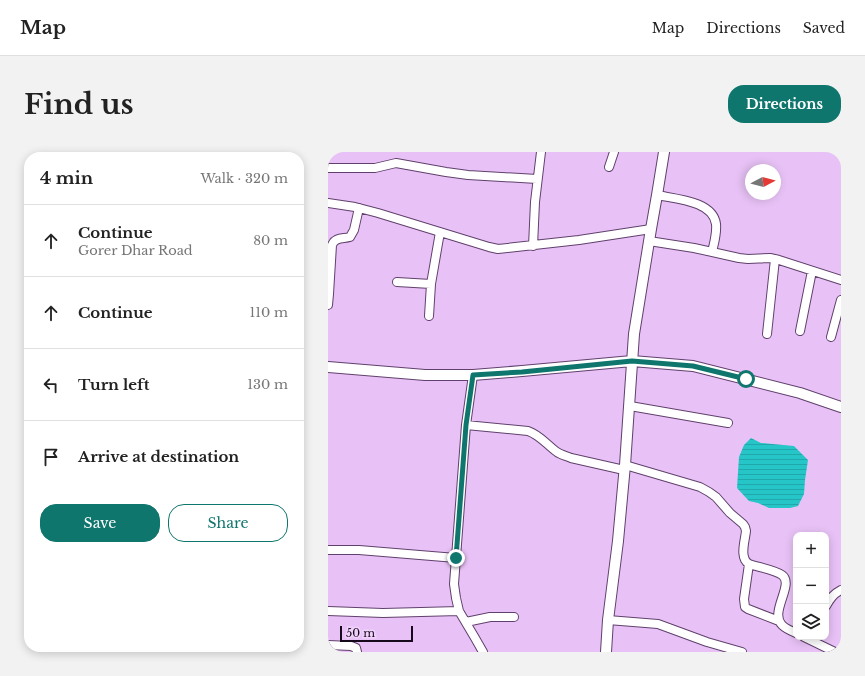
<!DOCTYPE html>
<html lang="en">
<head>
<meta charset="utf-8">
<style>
	body { margin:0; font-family:"Libre Baskerville",serif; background:#f2f2f2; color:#222 }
	.controls { position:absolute; right:12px; bottom:12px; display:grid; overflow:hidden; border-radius:8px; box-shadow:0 2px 10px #0003 }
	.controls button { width:36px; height:36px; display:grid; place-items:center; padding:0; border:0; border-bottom:1px solid #e0e0e0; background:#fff; color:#222; font:20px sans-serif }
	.compass { position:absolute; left:417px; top:12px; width:36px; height:36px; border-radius:50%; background:#fff; box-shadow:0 2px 10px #0003; rotate:83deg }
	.scale { position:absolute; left:12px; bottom:10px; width:73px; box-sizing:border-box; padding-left:4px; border:2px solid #16091b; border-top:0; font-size:11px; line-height:14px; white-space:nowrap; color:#16091b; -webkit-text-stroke:3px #f1d3fc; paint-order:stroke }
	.stop { position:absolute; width:12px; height:12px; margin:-9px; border:3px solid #0f766e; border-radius:50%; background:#fff }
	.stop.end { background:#0f766e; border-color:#fff; box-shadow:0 1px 4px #0008 }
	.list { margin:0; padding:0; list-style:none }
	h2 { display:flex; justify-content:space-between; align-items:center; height:52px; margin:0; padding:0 16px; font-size:17px }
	h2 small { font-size:13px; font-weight:400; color:#767676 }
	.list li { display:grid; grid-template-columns:26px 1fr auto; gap:12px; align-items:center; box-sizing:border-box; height:72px; padding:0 16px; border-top:1px solid #e0e0e0 }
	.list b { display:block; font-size:15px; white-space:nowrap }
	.list p { margin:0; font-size:13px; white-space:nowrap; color:#767676 }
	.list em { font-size:13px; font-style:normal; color:#767676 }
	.actions { display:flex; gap:8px; padding:12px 16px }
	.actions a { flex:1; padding:9px 0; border:1px solid #0f766e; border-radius:16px; text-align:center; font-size:14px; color:#0f766e }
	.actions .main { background:#0f766e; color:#fff }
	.icon { flex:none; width:22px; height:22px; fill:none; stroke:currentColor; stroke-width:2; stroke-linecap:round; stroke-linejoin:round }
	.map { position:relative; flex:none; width:513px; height:500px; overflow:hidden; border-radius:16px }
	header { display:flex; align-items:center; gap:24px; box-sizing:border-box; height:56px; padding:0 20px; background:#fff; border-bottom:1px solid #e0e0e0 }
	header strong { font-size:19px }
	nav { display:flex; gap:22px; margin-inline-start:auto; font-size:14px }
	.intro { display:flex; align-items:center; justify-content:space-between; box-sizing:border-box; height:96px; padding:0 24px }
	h1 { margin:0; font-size:28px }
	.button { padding:10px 18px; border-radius:16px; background:#0f766e; color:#fff; font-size:14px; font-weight:700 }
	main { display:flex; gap:24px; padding:0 24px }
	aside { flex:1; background:#fff; border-radius:16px; box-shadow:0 2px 10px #0003 }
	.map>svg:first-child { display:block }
</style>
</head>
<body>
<header>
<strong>Map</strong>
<nav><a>Map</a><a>Directions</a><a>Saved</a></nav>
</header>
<div class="intro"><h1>Find us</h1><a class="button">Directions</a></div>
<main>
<aside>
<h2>4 min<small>Walk · 320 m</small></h2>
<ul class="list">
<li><svg class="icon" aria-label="ahead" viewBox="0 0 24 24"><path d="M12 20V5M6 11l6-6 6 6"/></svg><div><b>Continue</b><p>Gorer Dhar Road</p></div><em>80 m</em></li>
<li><svg class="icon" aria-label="ahead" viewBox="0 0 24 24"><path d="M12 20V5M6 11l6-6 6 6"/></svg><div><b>Continue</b></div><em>110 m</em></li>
<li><svg class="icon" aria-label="left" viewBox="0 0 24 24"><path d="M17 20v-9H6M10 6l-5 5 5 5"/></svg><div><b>Turn left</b></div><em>130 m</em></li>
<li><svg class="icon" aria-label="arrive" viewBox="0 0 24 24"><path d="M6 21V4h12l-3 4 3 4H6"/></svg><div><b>Arrive at destination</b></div></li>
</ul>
<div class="actions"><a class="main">Save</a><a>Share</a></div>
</aside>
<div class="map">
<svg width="513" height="500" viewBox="0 0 513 500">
	<defs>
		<pattern id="water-rules" width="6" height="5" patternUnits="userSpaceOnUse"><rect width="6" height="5" fill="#26c5c7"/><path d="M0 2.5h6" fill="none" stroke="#21a8aa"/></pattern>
	</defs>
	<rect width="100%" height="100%" fill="#e8c2f6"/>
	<path fill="url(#water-rules)" d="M423 286 433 291 466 294 480 308 477 328 476 342 470 354 462 356H441L430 351 421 349 409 336 411 305 416 293Z"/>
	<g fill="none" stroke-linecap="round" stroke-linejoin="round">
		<g stroke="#60406c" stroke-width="10">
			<path id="minor" d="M281 15 286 0
				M0 16H47L68 11 118 20 140 23 209 27
				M329 43C348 47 385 49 388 72 389 82 386 91 384 100
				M0 51 27 55 50 61 161 95 170 97 251 88 323 77
				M321 89 366 96 411 106 420 107 442 106 451 108 513 128
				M205 94 207 50 213 0
				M69 130 103 132
				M0 153 1 142 4 93C7 85 15 87 22 85L26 78 31 56
				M101 164 103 132 112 80
				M472 179 484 119
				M439 182 447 107
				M503 185 513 148
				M145 223 138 273 126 432 128 446 131 459 147 486 155 500
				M302 254 400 271
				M138 273 200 279C212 283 219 293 229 300 233 303 239 304 243 306L296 318
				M297 313 372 335 381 340 388 345 402 361 415 372 417 375 418 379C417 389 411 406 421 412 430 415 447 418 454 423 467 432 441 460 454 473 458 477 463 479 468 481
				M0 398H31L128 406
				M421 412 416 447 417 455 420 457 451 469
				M498 454C502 447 505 442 513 438
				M0 459 55 461 131 459
				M280 468 330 472 379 490 414 500
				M138 470 162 465H186
				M476 485 507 500
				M0 493 23 494 28 496 29 500"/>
		</g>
		<g stroke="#60406c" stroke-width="12">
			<path id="tertiary" d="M0 215 97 223H145L194 219 304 209 365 214 472 241 513 255
				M278 500 280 468 290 389 297 313 306 182 323 77 329 43 336 0"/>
		</g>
		<use href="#minor" stroke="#fff" stroke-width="8"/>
		<use href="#tertiary" stroke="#fff" stroke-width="10"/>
	</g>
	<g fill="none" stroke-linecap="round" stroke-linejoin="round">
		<path stroke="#0f766e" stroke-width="5" d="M128 406 138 273 145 223 194 220 304 209 365 214 418 227"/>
	</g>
</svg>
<div class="controls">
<button>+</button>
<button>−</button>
<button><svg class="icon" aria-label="layers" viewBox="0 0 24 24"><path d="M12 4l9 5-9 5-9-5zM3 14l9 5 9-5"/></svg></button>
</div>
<svg class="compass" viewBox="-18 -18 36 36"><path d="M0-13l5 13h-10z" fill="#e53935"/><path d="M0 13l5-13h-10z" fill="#767676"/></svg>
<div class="scale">50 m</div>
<div class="stop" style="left:418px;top:227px"></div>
<div class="stop end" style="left:128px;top:406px"></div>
</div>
</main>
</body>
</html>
